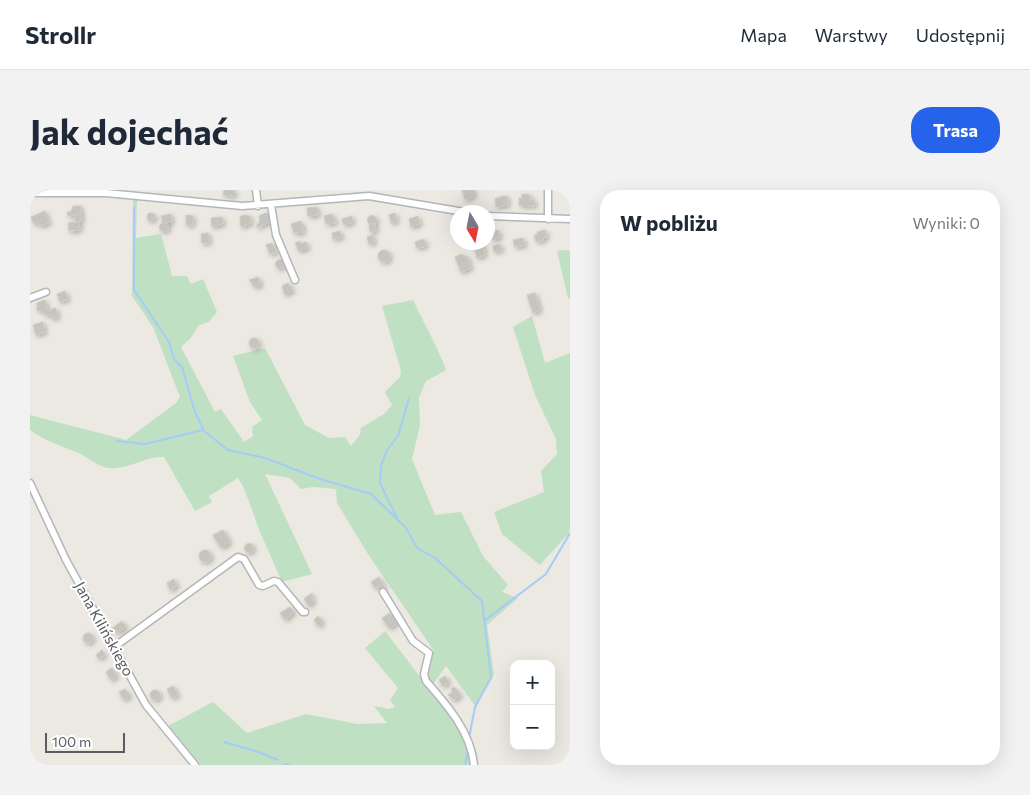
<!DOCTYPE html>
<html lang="pl">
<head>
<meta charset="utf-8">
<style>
	body { margin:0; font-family:Commissioner,sans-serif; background:#f2f2f3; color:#1f2937 }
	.controls { position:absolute; right:15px; bottom:15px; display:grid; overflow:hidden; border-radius:10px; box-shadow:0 5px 20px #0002 }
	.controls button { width:45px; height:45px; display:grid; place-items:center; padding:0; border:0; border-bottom:1px solid #e0e1e3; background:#fff; color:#1f2937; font:25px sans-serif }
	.compass { position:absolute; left:420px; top:15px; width:45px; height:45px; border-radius:50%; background:#fff; box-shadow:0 5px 20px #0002; rotate:170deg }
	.scale { position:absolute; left:15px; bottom:12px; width:80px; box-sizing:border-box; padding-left:5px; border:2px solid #595c60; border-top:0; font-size:14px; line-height:18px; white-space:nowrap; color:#595c60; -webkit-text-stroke:4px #fff; paint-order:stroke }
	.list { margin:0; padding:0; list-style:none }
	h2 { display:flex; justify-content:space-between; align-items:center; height:65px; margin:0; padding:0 20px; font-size:21px }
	h2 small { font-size:16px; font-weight:400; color:#747a83 }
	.map { position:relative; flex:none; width:540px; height:575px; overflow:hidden; border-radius:20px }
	header { display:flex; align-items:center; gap:30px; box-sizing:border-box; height:70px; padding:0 25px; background:#fff; border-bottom:1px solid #e0e1e3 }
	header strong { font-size:24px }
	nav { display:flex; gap:28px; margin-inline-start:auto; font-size:18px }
	.intro { display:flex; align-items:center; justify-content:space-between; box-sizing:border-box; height:120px; padding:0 30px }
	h1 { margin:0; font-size:35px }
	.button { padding:12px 22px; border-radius:20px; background:#2563eb; color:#fff; font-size:18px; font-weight:700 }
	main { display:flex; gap:30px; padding:0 30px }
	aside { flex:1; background:#fff; border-radius:20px; box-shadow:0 5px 20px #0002 }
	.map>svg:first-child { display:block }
</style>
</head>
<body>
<header>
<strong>Strollr</strong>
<nav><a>Mapa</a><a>Warstwy</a><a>Udostępnij</a></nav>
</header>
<div class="intro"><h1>Jak dojechać</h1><a class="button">Trasa</a></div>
<main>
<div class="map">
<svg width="540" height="575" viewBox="0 0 540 575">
	<defs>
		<filter id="shadow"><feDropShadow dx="2" dy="2" stdDeviation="2.5" flood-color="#0004"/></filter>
	</defs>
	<rect width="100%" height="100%" fill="#ebe9e1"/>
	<path fill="#bfe0c2" d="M103 9H107L106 48 131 44 142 86H157L161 94 173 89 187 122 179 132 169 135 160 149 151 157 185 222 191 219 214 252 223 246 222 237 232 230 220 212 203 166 235 158 275 235 299 248 315 247 321 256 330 245 331 238 354 224 362 215 355 202 370 187 371 181 352 116 383 110C394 134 407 155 416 180L396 191 389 207 390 235 382 269 405 325 431 322 453 366 478 395 472 402 488 408 457 435 464 485 454 500 446 517 416 476 403 494C417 514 445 544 447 567L442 568V575H169L163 566 136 537 183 512 217 543 276 524 327 534 357 533 344 516 359 519 365 517 360 510 368 498 335 458 355 441 391 488 404 461 338 364 307 313 306 299 283 297 271 299 260 288 235 284 282 384 252 392 230 342 214 298 208 288 179 306 182 312 165 321 134 267C116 266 103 277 85 278 70 280 59 267 46 262 30 255 14 251 0 240V225L96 250 146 213 150 207 123 137 102 106Z
		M533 60 540 61V109L538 108 527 61Z
		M502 126 515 173 540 163V338L538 344 510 375 472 344 464 322 514 302 511 281 527 264 526 249 505 205 483 137Z"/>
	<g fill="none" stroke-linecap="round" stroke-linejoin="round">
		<path stroke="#a5cbf6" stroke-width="2" d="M104 17V100L139 152 144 169 152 177 165 222 174 241 198 260 235 268 287 288 341 304 376 338 387 358 405 368 452 411 461 488 445 517 439 548
			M86 251 115 254 173 240
			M368 330 350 293 351 276 357 260 368 246 379 208
			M454 431 516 384 540 343
			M194 552 229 562 248 570
			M255 574 259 575
			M435 575 438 561"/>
	</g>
	<path fill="#c6c4be" stroke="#cfcbc0" filter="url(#shadow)" d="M194 0H205L204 6 193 5Z
		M432 0H444L445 3 442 4 443 7 435 9Z
		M492 4 500 5V10H505L504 16 489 15V8L492 9Z
		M473 6H477L478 15 466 17 465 9Z
		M43 16H51V24L38 26 37 22H41Z
		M287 17 288 25 278 26 277 18Z
		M15 21 19 33 10 36 8 32 4 34 1 27Z
		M117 27a4 4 0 1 1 8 0a4 4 0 1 1-8 0Z
		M236 23 240 24 241 31 227 38V34L230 33 229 26Z
		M365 23 367 31 361 33 359 25Z
		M45 24H51L52 31H45Z
		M141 24 142 32 133 33 131 26Z
		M302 24 306 33 296 34 294 26Z
		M156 25 163 26V35H156Z
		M213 25 220 26 221 33 211 37 210 27Z
		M337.5 30a4.5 4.5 0 1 1 9 0a4.5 4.5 0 1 1-9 0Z
		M322 26 323 32 314 35 312 29Z
		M388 26 390 34 381 37 379 29Z
		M192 27 193 34 182 37 181 28Z
		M271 31 274 42 264 43 261 34Z
		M49 32 50 40 39 41 38 33Z
		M129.5 37a4.5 4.5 0 1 1 9 0a4.5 4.5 0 1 1-9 0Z
		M345 33 346 41 340 42 339 34Z
		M468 40 470 47 463 50 461 43Z
		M515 40 517 47 513 48V51H506L504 45H507V42Z
		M310 41 312 47 303 49 302 43Z
		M178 43 179 53H172L171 44Z
		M343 45 344 53 339 54 337 47Z
		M493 48 495 55 485 57 483 50Z
		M394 49 396 56 387 58 385 52Z
		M270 51V54L276 52 278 58 269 61 265 53Z
		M452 52 455 65 447 68 443 53Z
		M242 53 247 62 240 64 236 55Z
		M470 54 472 60 464 62 463 56Z
		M348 66a6 6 0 1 1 12 0a6 6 0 1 1-12 0Z
		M432 64 434 67 437 66 441 78 431 82 425 67Z
		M245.5 74a4.5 4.5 0 1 1 9 0a4.5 4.5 0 1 1-9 0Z
		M228 87 231 95 225 97 219 90Z
		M258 93 263 100 255 105 252 96Z
		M35 101 38 109 30 112 27 104Z
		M505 103 510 120 503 123 497 105Z
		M15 110 17 118 7 121V113Z
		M17 118 18 121 26 118 28 127 22 129 21 124 15 125 13 119Z
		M13 132 15 142 6 145 3 135Z
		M219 153a5 5 0 1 1 10 0a5 5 0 1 1-10 0Z
		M193 340 200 352 191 358 183 345Z
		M214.5 358a4.5 4.5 0 1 1 9 0a4.5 4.5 0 1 1-9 0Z
		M169 366a6 6 0 1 1 12 0a6 6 0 1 1-12 0Z
		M349 387 355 398 352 400 350 396 345 398 341 392Z
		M144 389 147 396 140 400 137 393Z
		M282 403 283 405 281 407 284 411 279 416 274 409Z
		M260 417 264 422 255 430 250 423Z
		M360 423 367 433 359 438 352 428Z
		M288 426 293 432 288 436 284 430Z
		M92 431 96 437 88 443 85 439 83 441 81 439Z
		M53 448a5 5 0 1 1 10 0a5 5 0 1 1-10 0Z
		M72 460 75 465 69 469 66 465Z
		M82 478 87 486 81 490 76 482Z
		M415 486 419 492 413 496 409 490Z
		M143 496 148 505 142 508 137 499Z
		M424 497 431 505 424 510 418 505 423 502 421 499Z
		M95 499 100 506 94 510 89 502Z
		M120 505a5 5 0 1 1 10 0a5 5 0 1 1-10 0Z"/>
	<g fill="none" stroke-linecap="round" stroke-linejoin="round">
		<g stroke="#b3b6ba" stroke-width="9">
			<path id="minor" d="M226 0 228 16
				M0 3H76L212 16 339 6 434 22
				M241 15 246 45 265 90
				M458 26 540 29
				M518 29V0
				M0 108 16 102
				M0 293 36 370 116 515 165 575
				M353 402 383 451 399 463 394 484 396 491C417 515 441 542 444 575
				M84 457 208 367 214 369 229 395 233 396 244 391 248 392 273 422H275"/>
		</g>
		<use href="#minor" stroke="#fff" stroke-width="6"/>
	</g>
	<g text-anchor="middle" stroke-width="4" stroke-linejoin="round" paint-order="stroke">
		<g font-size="15" fill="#595c60" stroke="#fff">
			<text transform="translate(74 439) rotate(61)" y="5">Jana Kilińskiego</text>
		</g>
	</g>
</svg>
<div class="controls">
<button>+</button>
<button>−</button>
</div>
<svg class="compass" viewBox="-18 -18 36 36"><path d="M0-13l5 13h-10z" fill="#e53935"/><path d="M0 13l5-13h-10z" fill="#747a83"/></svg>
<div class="scale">100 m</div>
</div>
<aside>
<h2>W pobliżu<small>Wyniki: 0</small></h2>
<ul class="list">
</ul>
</aside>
</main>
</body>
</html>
